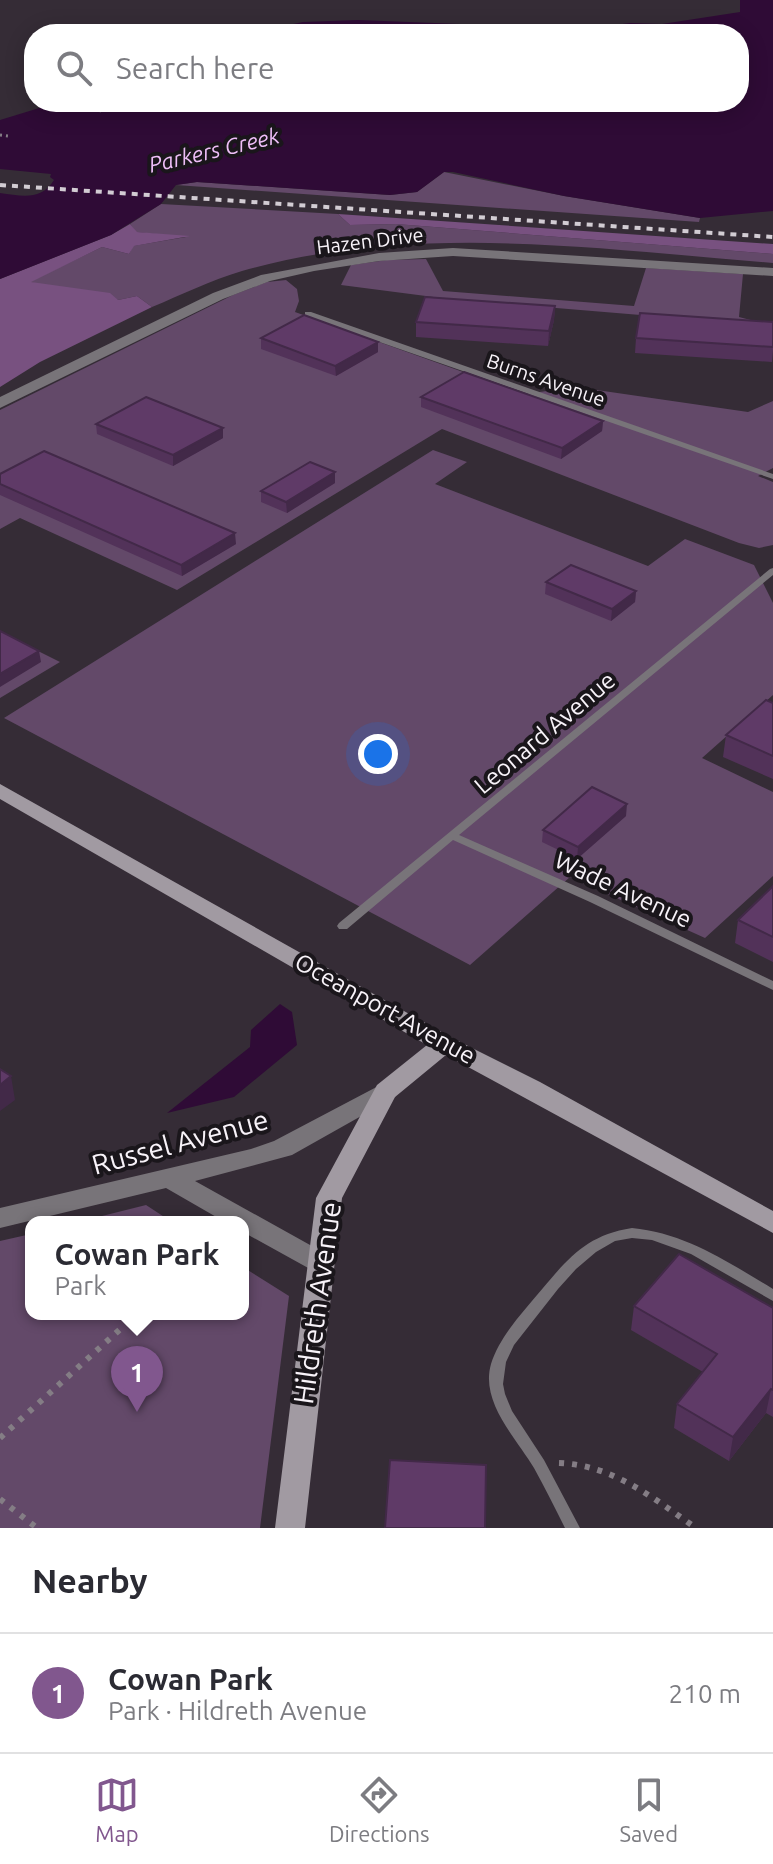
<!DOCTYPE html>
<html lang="en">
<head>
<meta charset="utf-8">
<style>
	body { margin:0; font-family:Ubuntu,sans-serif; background:#f2f2f3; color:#2b2b33 }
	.you { position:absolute; left:378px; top:754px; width:28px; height:28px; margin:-20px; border:6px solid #fff; border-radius:50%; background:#1a73e8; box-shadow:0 0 0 12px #1a73e833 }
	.badge { display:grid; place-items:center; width:52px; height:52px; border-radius:50%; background:#81578e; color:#fff; font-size:26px; font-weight:700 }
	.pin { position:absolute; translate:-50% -66px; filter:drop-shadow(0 2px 4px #0008) }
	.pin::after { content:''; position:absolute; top:42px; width:28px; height:24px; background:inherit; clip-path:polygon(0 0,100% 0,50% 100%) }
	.popup { position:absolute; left:25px; top:1216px; width:224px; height:104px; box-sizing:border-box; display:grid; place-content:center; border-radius:16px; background:#fff; filter:drop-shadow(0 2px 6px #0005); font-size:26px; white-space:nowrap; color:#7c7c81 }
	.popup b { font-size:30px; color:#2b2b33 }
	.popup::after { content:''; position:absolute; left:50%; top:100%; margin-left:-16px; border:16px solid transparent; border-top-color:#fff }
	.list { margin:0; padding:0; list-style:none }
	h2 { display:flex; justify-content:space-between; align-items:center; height:104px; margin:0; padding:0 32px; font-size:34px }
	h2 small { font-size:26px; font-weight:400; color:#7c7c81 }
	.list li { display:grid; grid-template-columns:52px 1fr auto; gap:24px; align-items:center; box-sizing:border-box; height:120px; padding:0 32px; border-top:2px solid #e1e1e2 }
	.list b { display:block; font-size:30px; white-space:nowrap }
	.list p { margin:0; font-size:26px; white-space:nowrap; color:#7c7c81 }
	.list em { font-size:26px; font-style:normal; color:#7c7c81 }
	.icon { flex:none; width:44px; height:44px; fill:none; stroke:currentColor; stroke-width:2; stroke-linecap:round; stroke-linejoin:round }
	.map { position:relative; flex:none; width:773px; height:1528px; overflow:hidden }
	.search { position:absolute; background:#fff; box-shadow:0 4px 20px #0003; left:24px; right:24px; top:24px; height:88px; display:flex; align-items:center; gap:20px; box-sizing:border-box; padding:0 28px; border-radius:32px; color:#7c7c81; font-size:30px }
	.sheet { height:224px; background:#fff }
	nav { display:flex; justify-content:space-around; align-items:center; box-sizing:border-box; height:112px; border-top:2px solid #e1e1e2; background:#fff; font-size:22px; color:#7c7c81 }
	nav a { display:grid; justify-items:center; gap:4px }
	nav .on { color:#81578e }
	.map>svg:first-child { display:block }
</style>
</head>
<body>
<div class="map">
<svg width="773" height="1528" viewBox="0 0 773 1528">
	<rect width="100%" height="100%" fill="#352c36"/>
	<path fill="#634969" d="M444 172 564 196 700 218 699 222 176 185 197 182 390 195 417 192Z
		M161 204 338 214 350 225 396 224 773 254V263C598 249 414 222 242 271 211 280 181 295 152 307L137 296 118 300 29 282 102 247 129 254 133 246 186 237 136 232 130 224Z
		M426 259 443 291 634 306 646 268 743 274 739 317 773 326 449 299 341 285 351 265 387 260Z
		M286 280 297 289 299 301 295 312 525 394 576 387 748 412 773 401V468L758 476 773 482V545L759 548 739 543 442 429 177 590 20 518 0 529V410L233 295 267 282Z
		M433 450 467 462 435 484 648 566 685 539 754 565 773 603V695L702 758 773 792V876L705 938 570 877 470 965 4 718Z
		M0 632 60 662 0 698Z
		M146 1205 172 1222H78Z
		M31 1234V1314H243V1267L289 1296 260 1528H0V1241Z"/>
	<path fill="#785180" d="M338 214 773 244V254L396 224 350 225Z
		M130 224 137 232 190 236 134 246 129 254 102 247 31 282 110 293 118 300 137 296 152 307 40 362 0 387V279L111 235Z"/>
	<path fill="#2f0b36" d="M740 0H773V211L700 218 564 196 453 172H444L417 192 390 195 197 182 176 185 161 204 111 235 0 279V193C22 196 41 201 54 180L50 177 51 174 0 169V120L59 102H739V34H245L303 22 358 20 584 29 630 23 662 24 740 12Z
		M280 1004 292 1012 297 1045 234 1097 167 1113 250 1047 251 1030Z"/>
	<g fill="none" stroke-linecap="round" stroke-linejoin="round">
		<path stroke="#847d85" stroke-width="3" stroke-dasharray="2 4" stroke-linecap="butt" d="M77 102 101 111
			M0 135 8 136"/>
		<path stroke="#847d85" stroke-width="6" stroke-dasharray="5 8" stroke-linecap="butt" d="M0 1438 137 1314
			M559 1463C613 1465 653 1498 696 1528
			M0 1499 37 1528"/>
		<path fill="#787479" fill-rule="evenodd" d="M305 312H311L773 474V479L305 316Z
			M773 568V575L459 835 598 896 773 981V990L590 902 453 840 347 929H339L337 926 339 923 770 569Z
			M632 1228C685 1233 728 1262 773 1289V1301L691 1254 652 1240 632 1238 615 1241 596 1252 576 1269 558 1289 514 1345 506 1362 503 1384 505 1394 512 1411 544 1460 580 1528H565C555 1508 545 1488 534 1468 516 1438 480 1402 491 1364 500 1335 524 1311 543 1288 570 1256 588 1235 632 1228Z"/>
		<path fill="#787479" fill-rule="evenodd" d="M453 248 773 268V276L453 256 379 261 314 271 270 281 223 299 0 408V397L213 293 261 275 379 253Z
			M386 1082 395 1085 398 1091 395 1097 292 1155 195 1181 328 1255 332 1262 328 1269 319 1272 310 1269 243 1232V1222H225L166 1188 0 1228V1208L251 1149 274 1141Z"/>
		<path fill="#a19aa2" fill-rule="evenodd" d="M0 784 452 1038 540 1082 773 1211V1233L446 1055 395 1097 342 1198 305 1528H275L316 1198 377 1085 427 1045 0 799Z"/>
		<path stroke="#d2ccd3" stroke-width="4" stroke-dasharray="6 6" stroke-linecap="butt" d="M0 185 773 237"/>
	</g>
	<path fill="#523259" d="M555 306 554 320 548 346 416 337V322Z
		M773 322V350L772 362 635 353 636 338Z
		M261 338 378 352 336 376 261 349Z
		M421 397 603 421 602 431 561 459 421 407Z
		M96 424 223 438 173 466 97 434Z
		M0 474 236 544 182 576 0 495Z
		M335 483 287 513 261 502V491Z
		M546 582 636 591 635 602 611 621 545 594Z
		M773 703V779L723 757 726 735Z
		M626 816 577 859 542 842 543 830Z
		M773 886V962L735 943 738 920Z
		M634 1306 773 1308V1417L766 1413 729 1461 674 1428 677 1404 703 1372 631 1330Z"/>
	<path fill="#422948" d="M555 306 554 320 548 346 549 331Z
		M378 342V352L336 376 335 366Z
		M603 421 602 431 561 459 562 448Z
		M223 428V438L173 466V455Z
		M335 472V483L287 513 286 502Z
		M235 533 236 544 182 576 181 565Z
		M636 591 635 602 611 621 612 609Z
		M39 651 41 662 0 687V674Z
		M627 804 626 816 577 859 578 847Z
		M11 1076 15 1100 0 1111V1085Z
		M771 1389 766 1413 729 1461 733 1437Z"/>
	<path fill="#5f3a67" stroke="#422948" stroke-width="2" d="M425 297 555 306 549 331 416 322Z
		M640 313 773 322V347L636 338Z
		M304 315 378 342 335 366 261 338Z
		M464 372 603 421 562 448 421 397Z
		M146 397 223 428 173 455 96 424Z
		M44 451 235 533 181 565 0 484V474Z
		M310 462 335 472 286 502 261 491Z
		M571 565 636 591 612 609 546 582Z
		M0 631 39 651 0 674Z
		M766 700 773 703V756L726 735Z
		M592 787 627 804 578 847 543 830Z
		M773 886V937L738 920Z
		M0 1069 11 1076 0 1085Z
		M679 1254 773 1308V1390L771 1389 733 1437 677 1404 717 1354 634 1306Z
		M390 1460 486 1465 485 1528H385Z"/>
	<g text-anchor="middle" stroke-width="8" stroke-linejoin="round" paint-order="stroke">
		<g font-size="20" fill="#f8f3f9" stroke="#1a161b">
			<text transform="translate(370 241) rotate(-7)" y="7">Hazen Drive</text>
			<text transform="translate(546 380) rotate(19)" y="7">Burns Avenue</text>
		</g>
		<g font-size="22" font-style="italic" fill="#eebef8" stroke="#1a161b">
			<text transform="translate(214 150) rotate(-13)" y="8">Parkers Creek</text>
		</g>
		<g font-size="24" fill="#f8f3f9" stroke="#1a161b">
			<text transform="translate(545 733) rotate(-40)" y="8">Leonard Avenue</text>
			<text transform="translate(623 890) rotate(25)" y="8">Wade Avenue</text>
			<text transform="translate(385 1009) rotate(29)" y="8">Oceanport Avenue</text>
		</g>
		<g font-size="28" fill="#f8f3f9" stroke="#1a161b">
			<text transform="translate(180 1142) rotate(-15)" y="10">Russel Avenue</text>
			<text transform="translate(317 1303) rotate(-82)" y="10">Hildreth Avenue</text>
		</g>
	</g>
</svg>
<div class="you"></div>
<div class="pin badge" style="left:137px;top:1412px">1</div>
<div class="popup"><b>Cowan Park</b>Park</div>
<div class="search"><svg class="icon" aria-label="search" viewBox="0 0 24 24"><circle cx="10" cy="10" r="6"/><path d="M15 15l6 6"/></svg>Search here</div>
</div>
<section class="sheet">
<h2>Nearby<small></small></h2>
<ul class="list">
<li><span class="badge">1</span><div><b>Cowan Park</b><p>Park · Hildreth Avenue</p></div><em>210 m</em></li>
</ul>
</section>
<nav>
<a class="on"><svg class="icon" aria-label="map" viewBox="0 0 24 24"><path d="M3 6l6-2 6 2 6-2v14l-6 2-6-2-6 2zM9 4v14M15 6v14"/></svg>Map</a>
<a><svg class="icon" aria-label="directions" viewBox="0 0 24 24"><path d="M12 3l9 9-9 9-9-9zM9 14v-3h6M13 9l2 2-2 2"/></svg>Directions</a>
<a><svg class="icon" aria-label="saved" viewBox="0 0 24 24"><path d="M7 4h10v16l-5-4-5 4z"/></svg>Saved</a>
</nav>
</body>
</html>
